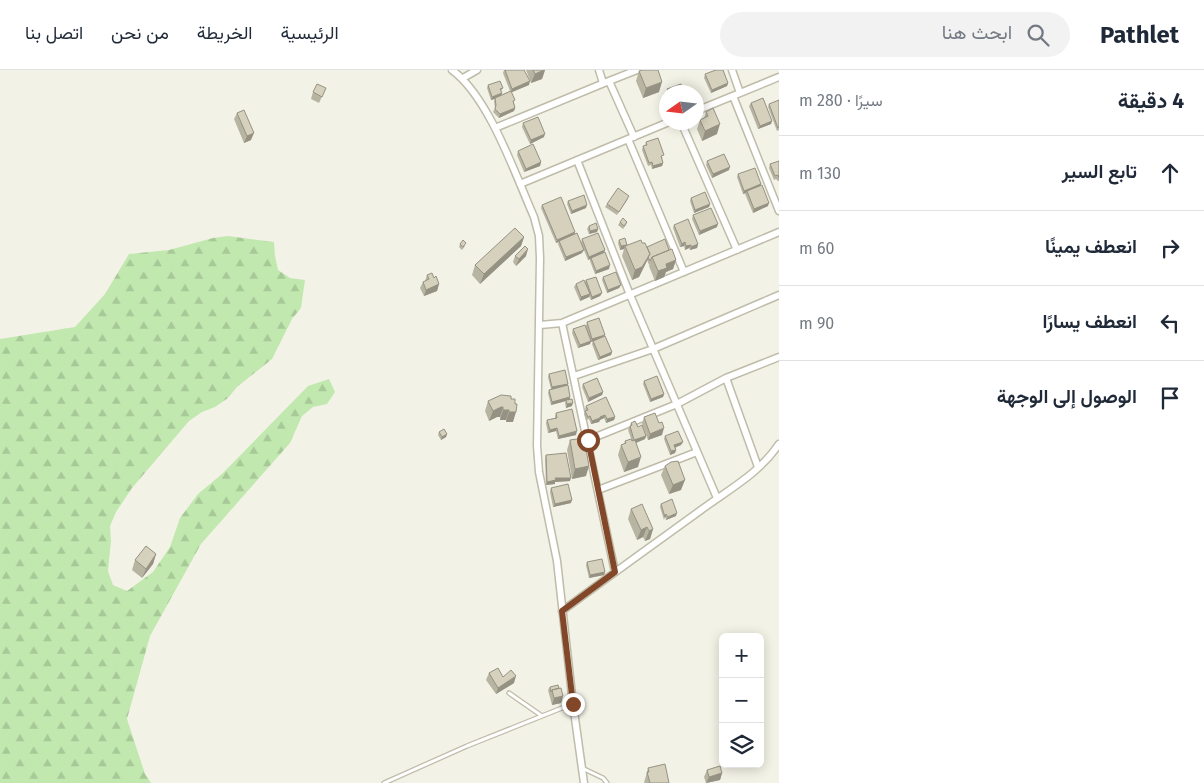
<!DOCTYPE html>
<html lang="ar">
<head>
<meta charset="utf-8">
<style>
	body { margin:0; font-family:"Fira Sans",Vazirmatn,sans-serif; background:#f2f2f3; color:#1f2937; direction:rtl }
	.controls { position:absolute; right:15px; bottom:15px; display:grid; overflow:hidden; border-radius:8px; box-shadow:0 2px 12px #0003 }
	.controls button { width:45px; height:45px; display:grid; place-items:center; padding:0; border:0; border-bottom:1px solid #e0e1e3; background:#fff; color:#1f2937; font:25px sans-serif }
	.compass { position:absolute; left:659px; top:15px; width:45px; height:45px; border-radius:50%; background:#fff; box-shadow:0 2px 12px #0003; rotate:256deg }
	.stop { position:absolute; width:15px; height:15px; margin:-11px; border:4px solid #824728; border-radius:50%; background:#fff }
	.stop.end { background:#824728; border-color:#fff; box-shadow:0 1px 5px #0008 }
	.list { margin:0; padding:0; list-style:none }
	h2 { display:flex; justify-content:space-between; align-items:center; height:65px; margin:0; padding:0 20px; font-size:21px }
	h2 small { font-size:16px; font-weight:400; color:#747a83 }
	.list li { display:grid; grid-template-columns:32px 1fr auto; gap:15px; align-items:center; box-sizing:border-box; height:75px; padding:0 20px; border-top:1px solid #e0e1e3 }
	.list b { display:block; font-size:19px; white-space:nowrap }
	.list em { font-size:16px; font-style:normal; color:#747a83 }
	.icon { flex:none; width:28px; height:28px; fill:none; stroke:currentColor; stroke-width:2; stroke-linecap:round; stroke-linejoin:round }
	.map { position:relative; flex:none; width:779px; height:713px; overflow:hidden; direction:ltr }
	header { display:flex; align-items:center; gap:30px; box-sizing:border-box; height:70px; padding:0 25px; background:#fff; border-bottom:1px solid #e0e1e3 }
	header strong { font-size:24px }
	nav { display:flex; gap:28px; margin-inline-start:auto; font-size:18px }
	.search { width:350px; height:45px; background:#f2f2f3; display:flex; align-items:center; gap:12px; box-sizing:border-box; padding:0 18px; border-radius:28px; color:#747a83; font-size:19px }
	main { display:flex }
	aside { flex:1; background:#fff }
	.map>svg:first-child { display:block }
</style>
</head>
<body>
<header>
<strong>Pathlet</strong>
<div class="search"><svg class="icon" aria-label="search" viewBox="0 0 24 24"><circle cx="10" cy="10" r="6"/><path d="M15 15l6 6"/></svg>ابحث هنا</div>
<nav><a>الرئيسية</a><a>الخريطة</a><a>من نحن</a><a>اتصل بنا</a></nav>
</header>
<main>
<aside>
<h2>4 دقيقة<small>سيرًا · 280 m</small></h2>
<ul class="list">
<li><svg class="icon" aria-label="ahead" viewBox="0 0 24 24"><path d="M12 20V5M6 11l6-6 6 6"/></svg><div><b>تابع السير</b></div><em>130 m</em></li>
<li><svg class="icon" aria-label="right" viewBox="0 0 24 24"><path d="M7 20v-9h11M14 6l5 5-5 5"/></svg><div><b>انعطف يمينًا</b></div><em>60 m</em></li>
<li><svg class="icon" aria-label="left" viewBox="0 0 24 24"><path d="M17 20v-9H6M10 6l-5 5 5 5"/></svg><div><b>انعطف يسارًا</b></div><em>90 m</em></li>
<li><svg class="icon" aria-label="arrive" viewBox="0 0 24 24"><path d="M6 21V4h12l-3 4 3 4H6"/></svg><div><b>الوصول إلى الوجهة</b></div></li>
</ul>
</aside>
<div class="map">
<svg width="779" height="713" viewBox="0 0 779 713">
	<defs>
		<pattern id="forest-firs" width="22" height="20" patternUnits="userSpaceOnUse" patternTransform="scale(1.25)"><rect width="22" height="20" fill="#c1e8af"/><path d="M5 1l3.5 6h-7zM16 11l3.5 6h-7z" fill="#a7c897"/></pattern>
	</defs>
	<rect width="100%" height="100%" fill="#f3f2e6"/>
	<path fill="url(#forest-firs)" d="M228 166 274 172 275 186 278 200 290 208 305 210 301 238 292 249 272 289 237 317 228 328 215 337 202 342 189 351 132 418 116 442 110 456 111 471 108 501 113 515 127 521 153 502 170 477 180 448 198 424 222 404 308 316 329 309 335 322 327 334 313 337 302 346 290 373 201 474 150 566 127 649 145 704 151 713H0V269L75 257 105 224 129 184 169 180 213 168Z"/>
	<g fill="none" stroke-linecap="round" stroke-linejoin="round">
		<g stroke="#bfbca9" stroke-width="5.5">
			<path id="lane" d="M509 623 542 646 572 634
				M582 698 603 708 607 713
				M384 713 467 676 542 646"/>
		</g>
		<g stroke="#bfbca9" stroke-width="9">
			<path id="street" d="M452 0C489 27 515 104 534 147L539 166 540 188 537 376 539 402 557 491 573 634 584 713
				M599 0 603 13
				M732 0 740 23
				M463 8 477 0
				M609 11 637 0
				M733 26 779 141
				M696 41 779 7
				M681 52 737 180
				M495 58 609 11 634 67
				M628 69 684 202
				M577 90 630 225 717 428
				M520 114 669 52
				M562 253 615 502
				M540 255 562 253 779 162
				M574 306 653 279 779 225
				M726 308 779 287
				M588 370 677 334 726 308 758 397
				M598 420 697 382
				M562 541C608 507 654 474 701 440 728 420 760 403 779 374"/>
		</g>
		<use href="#lane" stroke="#fff" stroke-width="3"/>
		<use href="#street" stroke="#fff" stroke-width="6"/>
	</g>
	<path fill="#b7b4a2" d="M504 0H524L529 15 511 22 514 33 515 38 514 41 499 48 493 42 495 38 494 31 495 29 491 30 487 18 488 15 503 18 501 21 502 23 501 25 510 21 503 3Z
		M526 0H545L542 9 531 13Z
		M639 1 659 22 643 28 636 11Z
		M705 4 728 13 727 16 711 23 704 8Z
		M326 18 319 33 311 29 313 22Z
		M779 30V60L777 61 768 37 769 34Z
		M751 33 772 51 771 54 758 59 749 36Z
		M706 42 717 64 702 71 697 59 700 50 704 48Z
		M237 43 251 70 244 73 234 49Z
		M523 53 544 67 530 74 522 57Z
		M646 72 663 88H662L663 93 662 96 652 99 651 95 648 96 642 80 643 76H645Z
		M518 81 541 92 540 96 524 102 517 85Z
		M707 91 729 100 712 108 706 95Z
		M779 91V111H778L776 109 774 110 769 98 770 94Z
		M738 104 761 114V115L768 136 753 143 745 124 746 123 743 124 737 107Z
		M691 128 710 134 709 137 694 143 690 131Z
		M628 129 617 145 605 137 607 134Z
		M568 131 586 138 571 144 567 134Z
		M542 135 575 164 582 183 565 191 558 174 559 172 556 173 541 138Z
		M693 145 717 157 699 165 692 149Z
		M620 152H627L626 155 623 159 618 155Z
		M674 155 698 174 697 178 690 180 689 178 685 180 684 176 680 177 673 158Z
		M589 156 598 159 597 162 589 164 587 159Z
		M524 167 521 176 480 214 472 205 475 195Z
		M582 169 604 182 609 199 595 204 590 191V189L588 190 581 173Z
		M619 170 627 175 642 173 647 177 669 180 676 190 673 199 666 202 664 207 655 211 649 196 650 194 649 195 647 190 639 207 632 210 622 186 624 179 620 180 618 173Z
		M460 174 465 176 462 180 459 177Z
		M515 186H526L516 196 513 192Z
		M427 205 434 208 439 214 437 221 424 226 420 218 423 212 425 211Z
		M603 207 621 215 619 218 607 223 602 210Z
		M586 210 602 223 600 226 591 230 589 226V227L580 231 574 217 576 214 585 212Z
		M587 252 605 265 604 267 612 282 611 285 598 290 592 274 593 271 591 272V271L590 274 578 278 572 263 573 259 586 256Z
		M549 304 568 314 567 316 572 336 566 338 565 333 566 331 551 335 548 323 549 320 551 319 548 307Z
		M644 311 664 324 663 327 650 332 643 314Z
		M583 314 603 322 602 325 588 332 582 317Z
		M511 326 513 352H506V350H500V347H497L489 351 485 341 488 331Z
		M586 336 615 347 614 350 606 353 604 348 600 350 599 352 591 354 589 349 586 350 584 344 586 341 585 339Z
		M556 343 576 365 558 369 556 361 548 363 546 353 547 350 555 348V346Z
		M644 347 662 365 648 370 642 354Z
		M631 353 638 357 646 366 645 369 636 373 638 397 624 402 618 385 621 375 624 374 625 371H632L628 360Z
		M439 362 447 364 446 367 441 370 438 365Z
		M665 366 681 375 675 378 676 380 675 383 670 385 664 369Z
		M570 370 586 406 572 409 567 380Z
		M546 385 570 411 555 412V414L546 415 545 388Z
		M665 396 681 420 669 424 661 405Z
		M551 418 571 433 553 437 550 422Z
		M661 434 676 446 666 450 665 447 664 450 660 437Z
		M631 439 653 459 650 469 645 471 643 467 637 470 628 449Z
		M156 484 153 494 142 508 132 500 135 490Z
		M587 492 605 502 604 505 589 508 586 495Z
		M489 603 514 613 496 624 486 610Z
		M550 617 559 618 563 626 561 633 552 635 548 620Z
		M648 698 669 713H644Z
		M707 700 722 703 720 710 706 713 704 707Z"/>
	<path fill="#959284" d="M544 0H545L542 9 531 13 535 4Z
		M530 11 529 15 510 23 512 19Z
		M662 12 659 22 643 28 646 18Z
		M728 13 727 16 711 23 712 20Z
		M502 23 501 27 491 30 492 27Z
		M515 38 514 41 499 48 500 44Z
		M772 51 771 54 758 59 760 56Z
		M720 54 717 64 702 71 705 61Z
		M254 63 251 70 244 73 247 66Z
		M545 64 544 67 530 74 531 70Z
		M541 92 540 96 524 102 526 99Z
		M663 93 662 96 652 99 653 96Z
		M730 97 729 100 712 108 713 104Z
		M761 114 760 117 747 121 746 123 743 124 744 121Z
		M769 133 768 136 753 143 754 139Z
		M710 134 709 137 694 143 695 140Z
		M587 135 586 138 571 144 572 141Z
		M718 154 717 157 699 165 700 161Z
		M598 159 597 162 589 164 590 161Z
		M575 162 574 166 559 171V172L556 173 557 170Z
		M524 167 521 176 480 214 484 204Z
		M685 172 684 176 680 177 682 174Z
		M698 174 697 178 690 180 691 177Z
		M627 175 625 176 624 179 620 180 621 176Z
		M691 175 689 178 685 180 686 176Z
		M528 179 526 186 516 196 519 189Z
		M584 180 582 183 565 191 566 187Z
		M605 180 604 183 588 190 589 187Z
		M650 184 646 193 639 207 632 210 635 200Z
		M676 190 673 199 666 202 664 207 655 211 658 201 666 194Z
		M610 195 609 199 595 204 596 201Z
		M439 214 437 221 424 226 426 220Z
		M621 215 619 218 607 223 608 220Z
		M602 223 600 226 591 230 592 227Z
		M590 224 589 227 580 231 581 227Z
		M605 265 603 268 591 272 592 269Z
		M591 271 590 274 578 278 580 275Z
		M612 282 611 285 598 290 600 287Z
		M568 314 566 317 551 321 552 317Z
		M603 322 602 325 588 332 589 328Z
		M664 324 663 327 650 332 651 329Z
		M570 327 569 330H566V331L551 335 552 332Z
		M573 333 572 336 566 338 567 334Z
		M501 337H503L500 347H497L489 351 493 341Z
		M503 340H509L506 350H500Z
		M509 342H516L513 352H506Z
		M605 345 604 348 600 350 599 352 591 354 592 351Z
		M615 347 614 350 606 353 607 349Z
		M557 358 556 361 548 363 550 360Z
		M664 358 662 365 648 370 650 364Z
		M577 361 576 365 558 369 559 366Z
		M447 364 446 367 441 370 442 367Z
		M646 366 645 369 633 374 634 370Z
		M683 372 681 375 673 378 674 375Z
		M676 380 675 383 670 385 671 381Z
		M641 387 638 397 624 402 628 392Z
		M589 396 586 406 572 409 575 399Z
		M555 408H571L570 411 555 412V414L546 415 547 412Z
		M685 410 681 420 669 424 673 415Z
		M572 430 571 433 553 437 555 434Z
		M677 443 676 446 666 450 668 447Z
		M647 457 643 467 637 470 641 460Z
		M653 459 650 469 645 471 649 461Z
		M156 484 153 494 142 508 146 499Z
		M605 502 604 505 589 508 590 505Z
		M516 606 514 613 496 624 498 618Z
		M563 626 561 633 552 635 554 628Z
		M722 703 720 710 706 713 709 707Z"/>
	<path fill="#d5d1bc" stroke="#959284" d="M505 0H524L530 11 512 19Z
		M533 0H544L535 4Z
		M642 0H658L662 12 646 18 639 1Z
		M716 0H723L728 13 712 20 705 4Z
		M500 11 503 18 500 19 502 23 492 27 488 15Z
		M317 14 326 18 322 27 313 22Z
		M681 14 684 22H669L667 19Z
		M511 21 515 30 513 31 515 38 500 44 495 39 496 35 495 28Z
		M763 28 772 51 760 56 751 33Z
		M779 30V57L778 58 769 34Z
		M713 38 720 54 705 61 700 50 708 46 706 42Z
		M244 40 254 63 247 66 237 43Z
		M538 47 545 64 531 70 523 53Z
		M658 68 664 85 661 86 663 93 653 96 652 92 649 93 643 76 647 75 646 72Z
		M533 74 541 92 526 99 518 81Z
		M724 84 730 97 713 104 707 91Z
		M779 91V108L778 105 775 106 770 94Z
		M755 98 761 114 744 121 738 104Z
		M762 115 769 133 754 139 747 121Z
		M618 118 629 126 619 142 607 134Z
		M705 122 710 134 695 140 691 128Z
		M584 125 587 135 572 141 568 131Z
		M561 127 575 162 557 170 542 135Z
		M711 138 718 154 700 161 693 145Z
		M623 148 627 152 624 156 620 152Z
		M688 149 698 174 691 177V175L686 176 685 172 682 174 674 155Z
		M596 153 598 159 590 161 589 156Z
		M515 158 524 167 484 204 475 195Z
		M577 163 584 180 566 187 559 171Z
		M598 163 605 180 589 187 582 169Z
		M625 168 627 175 621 176 619 170Z
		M665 169 669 180 652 187 650 191 648 187 650 184 647 177Z
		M463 170 466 173 463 177 460 174Z
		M641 170 642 173H645L650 184 642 197 635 200 625 176Z
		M525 176 528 179 519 189 515 186Z
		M672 179 676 190 666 194 667 198 658 201 652 187Z
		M605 182 610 195 596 201 591 188Z
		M616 202 621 215 608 220 603 207Z
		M432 203 434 208 436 206 439 214 426 220 423 212 429 209 427 205Z
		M596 207 602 223 592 227 586 210Z
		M584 210 590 224 581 227 576 214Z
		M599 248 605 265 592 269 587 252Z
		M585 255 591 271 580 275 573 259Z
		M605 266 612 282 600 287 593 271Z
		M565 300 568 314 552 317 549 304Z
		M657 306 664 324 651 329 644 311Z
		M597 308 603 322 589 328 583 314Z
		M568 315 570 327 552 332 549 320Z
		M501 325 511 326V329H515V334H517L516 342H509V340H503V337H501L493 341 488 331Z
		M606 327 615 347 607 349 605 345 600 347V348L592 351 590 346 588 347 585 341 588 340 586 336Z
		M572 329 573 333 567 334 566 330Z
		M572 339 577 361 559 366 557 358 550 360 547 350 557 348 556 343Z
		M655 343 659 353 662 352 664 358 650 364 644 347Z
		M635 351 638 357 642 355 646 366 634 370 630 356 632 355 631 353Z
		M444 359 447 364 442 367 439 362Z
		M678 361 683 372 674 375 676 380 671 381 665 366Z
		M584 368 589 396 575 399 570 370Z
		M631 369 632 371 635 370 641 387 628 392 621 375 626 373 625 371Z
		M566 383 571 408H555L556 410 547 412 546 385Z
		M678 391 685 410 673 415 665 396 671 392Z
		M568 414 572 430 555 434 551 418Z
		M672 429 677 443 668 447 666 444 665 447 661 434Z
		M642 434 653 459 649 461 647 457 641 460 631 439Z
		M146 476 156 484 146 499 135 490Z
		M602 489 605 502 590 505 587 492Z
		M498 598 503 607 511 600 516 606 498 618 489 603Z
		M558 615 559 618 552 620 551 622 550 617Z
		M561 618 563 626 554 628 552 620Z
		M665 694 669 713H650L647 702H649L648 698Z
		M720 696 722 703 709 707 707 700Z"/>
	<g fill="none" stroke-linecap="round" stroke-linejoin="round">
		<path stroke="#824728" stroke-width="6" d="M573 634 562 541 615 502 588 370"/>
	</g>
</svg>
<div class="controls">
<button>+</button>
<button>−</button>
<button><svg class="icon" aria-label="layers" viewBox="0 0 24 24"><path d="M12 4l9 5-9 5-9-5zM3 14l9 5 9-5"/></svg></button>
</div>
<svg class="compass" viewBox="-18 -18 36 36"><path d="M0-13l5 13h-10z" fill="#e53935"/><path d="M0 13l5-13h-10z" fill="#747a83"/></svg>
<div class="stop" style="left:588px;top:370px"></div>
<div class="stop end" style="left:573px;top:634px"></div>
</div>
</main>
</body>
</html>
